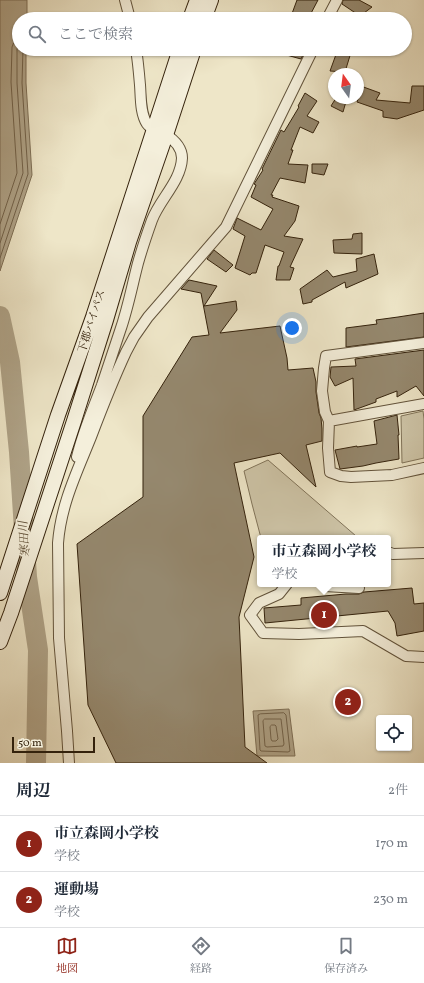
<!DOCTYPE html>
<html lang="ja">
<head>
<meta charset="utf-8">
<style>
	body { margin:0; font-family:Vollkorn,"Noto Serif JP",serif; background:#f2f2f3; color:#1f2937 }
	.controls { position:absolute; right:12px; bottom:12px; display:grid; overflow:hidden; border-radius:4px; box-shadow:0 1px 3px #0004 }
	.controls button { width:36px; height:36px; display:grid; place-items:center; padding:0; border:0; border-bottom:1px solid #e0e1e3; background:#fff; color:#1f2937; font:20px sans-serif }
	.compass { position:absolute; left:328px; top:68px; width:36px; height:36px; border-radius:50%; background:#fff; box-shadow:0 1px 3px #0004; rotate:346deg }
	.scale { position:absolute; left:12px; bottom:10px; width:83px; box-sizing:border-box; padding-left:4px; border:2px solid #34220c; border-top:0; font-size:11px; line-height:14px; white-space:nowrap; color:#34220c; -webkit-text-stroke:3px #f4efdb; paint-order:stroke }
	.you { position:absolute; left:292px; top:328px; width:14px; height:14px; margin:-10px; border:3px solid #fff; border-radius:50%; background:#1a73e8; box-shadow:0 0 0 6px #1a73e833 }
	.badge { display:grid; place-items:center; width:26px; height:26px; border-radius:50%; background:#8f2418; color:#fff; font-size:13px; font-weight:700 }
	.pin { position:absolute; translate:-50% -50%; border:2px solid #fff; box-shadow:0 1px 4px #0006 }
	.popup { position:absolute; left:257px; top:535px; width:134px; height:52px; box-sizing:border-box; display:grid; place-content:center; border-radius:4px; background:#fff; filter:drop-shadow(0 1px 3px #0005); font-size:13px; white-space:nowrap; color:#747a83 }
	.popup b { font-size:15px; color:#1f2937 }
	.popup::after { content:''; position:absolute; left:50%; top:100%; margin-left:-8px; border:8px solid transparent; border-top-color:#fff }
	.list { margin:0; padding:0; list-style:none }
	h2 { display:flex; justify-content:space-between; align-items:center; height:52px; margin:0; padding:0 16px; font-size:17px }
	h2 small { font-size:13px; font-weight:400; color:#747a83 }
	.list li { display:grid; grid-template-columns:26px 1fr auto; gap:12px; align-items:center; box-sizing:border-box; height:56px; padding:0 16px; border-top:1px solid #e0e1e3 }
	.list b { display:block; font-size:15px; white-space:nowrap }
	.list p { margin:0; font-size:13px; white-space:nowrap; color:#747a83 }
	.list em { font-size:13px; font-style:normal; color:#747a83 }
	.icon { flex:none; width:22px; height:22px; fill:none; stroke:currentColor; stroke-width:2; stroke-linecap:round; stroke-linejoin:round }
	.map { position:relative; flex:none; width:424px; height:763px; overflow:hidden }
	.search { position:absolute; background:#fff; box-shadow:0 1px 3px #0004; left:12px; right:12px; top:12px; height:44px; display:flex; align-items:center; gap:10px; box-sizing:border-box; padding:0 14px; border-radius:22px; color:#747a83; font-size:15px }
	.sheet { height:164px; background:#fff }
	nav { display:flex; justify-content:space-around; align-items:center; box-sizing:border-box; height:56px; border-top:1px solid #e0e1e3; background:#fff; font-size:11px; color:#747a83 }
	nav a { display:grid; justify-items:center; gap:2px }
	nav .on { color:#8f2418 }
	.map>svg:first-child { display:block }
</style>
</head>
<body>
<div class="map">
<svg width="424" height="763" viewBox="0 0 424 763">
	<rect width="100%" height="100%" fill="#eee6c8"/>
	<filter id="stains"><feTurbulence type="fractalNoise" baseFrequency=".005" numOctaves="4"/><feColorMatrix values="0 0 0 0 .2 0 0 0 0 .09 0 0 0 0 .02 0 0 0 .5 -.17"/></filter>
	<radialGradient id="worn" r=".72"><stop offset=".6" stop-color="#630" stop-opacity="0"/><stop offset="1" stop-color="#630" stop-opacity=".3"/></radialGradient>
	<path fill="#cec5a8" stroke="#81745a" d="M423 411 424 419V458L402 463 401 416Z
		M268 460 356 536 340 538H261L252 504 244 471Z"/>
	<path fill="#afa388" stroke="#7e6f56" d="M0 0H27V19H19V49H26V83L32 175 0 271Z
		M289 709 295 756H257L253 711Z"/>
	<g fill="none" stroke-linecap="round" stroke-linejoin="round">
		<path stroke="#72624a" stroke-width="1" d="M0 224 17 173 11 82 12 47 14 42 19 36
			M0 243 23 173 17 83V49L19 45
			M0 258 28 174 22 83 23 49
			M284 713 286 715 290 751 288 752 261 751 260 750 258 715 260 714Z
			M265 719H281L284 744 283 746 267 747 265 746 263 721Z
			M272 725H275L276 726 278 739 276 741H272L271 739 270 727Z"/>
		<path stroke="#afa388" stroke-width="20" d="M0 316 10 362 19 452 27 577 38 650 36 763"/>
	</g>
	<path fill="#95886e" stroke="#34220c" d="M297 0H318L308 19H290Z
		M343 0H359L372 7 360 16 342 4Z
		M272 49H306L301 59 272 51Z
		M338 49H352L345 72 330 71Z
		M358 85 380 93 376 100 410 103 412 86H424V110L397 119 383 117V111L357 102 358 99Z
		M305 93 317 101 307 116 319 122 313 133 300 127 291 150H293L288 164 308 165 305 183 280 178 271 195H273L272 197 299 206 295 221 284 236 303 239 290 267 294 268 290 280H276L278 266H279L284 252 265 245 256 273H252L250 275 235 268 245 236 233 229 237 218 261 230 273 209 251 197 256 185 254 184 263 170 262 169 281 130 284 132 299 107 298 106Z
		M336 98H347L343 112 331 106Z
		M312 164H328L324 175 312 173Z
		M362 233V254L334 253 333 240 352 239 353 234Z
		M214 250 233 265 226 272 207 259Z
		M374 254 378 274 346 288 345 282 312 300V302L303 304 300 289 327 270 333 277 357 271 356 259Z
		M189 280 217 286 204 306 236 301 237 310 220 333 280 326 287 358 288 370 313 368 316 382V392L319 413 321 418 322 429V441L306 445 316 487 280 453 234 463 254 557 239 617 245 747 267 763H116L88 705 77 544 143 497V416L192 337 209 335 201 293 181 289Z
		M424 313V337L346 347V328L377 324 376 320 398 317Z
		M424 350V396L416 386 397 397V391L376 399V402L354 410 353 378 335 386 330 377 331 367 356 366 355 359Z
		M397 415 399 435H398L399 459 376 463 363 466 340 469 335 450 357 446V447L377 444 374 421Z
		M412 588 414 604 424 603V631L397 636 395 623 388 611 265 623 264 608 301 605V598L346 594H359L364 592Z"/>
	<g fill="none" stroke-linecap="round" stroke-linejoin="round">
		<g stroke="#62533b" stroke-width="12">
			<path id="street" d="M125 0 130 19
				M327 19 337 0
				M424 343 326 356 324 368 322 391 325 412 329 421 328 448 330 472 341 476 351 477 392 475 424 468
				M329 421 424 404
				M77 457C83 432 93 409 102 385 108 367 114 349 120 331 128 308 132 286 138 263 142 249 147 234 152 220 160 199 181 181 182 158 182 147 173 139 165 134 159 131 151 130 147 124 140 113 141 97 140 85 139 73 138 61 136 49
				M388 552 393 554 424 553
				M287 584 279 594 259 603 250 615 263 633 299 634 363 631 406 656 424 657
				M323 584 325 586 359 588
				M69 763 67 731 59 638 58 543C61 504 77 472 91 437 102 408 113 380 126 352L134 337 148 317 226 227 313 49"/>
		</g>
		<g stroke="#34220c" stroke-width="16">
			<path id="secondary" d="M190 19 197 0
				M204 19 211 0
				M0 593 58 415 93 317 180 49
				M0 642 11 613 74 421 106 320 129 242 166 135 194 49"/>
		</g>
		<use href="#street" stroke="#f4efdb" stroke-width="10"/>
		<use href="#secondary" stroke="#f4efdb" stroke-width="14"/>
	</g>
	<g text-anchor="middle" stroke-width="3.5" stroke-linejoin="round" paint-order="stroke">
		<g font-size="11" fill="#34220c" stroke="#f4efdb">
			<text transform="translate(91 321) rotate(-72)" y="4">下郡バイパス</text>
		</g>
		<g font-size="12" font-style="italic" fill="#5f4f37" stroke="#f4efdb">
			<text transform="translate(24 539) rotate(-94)" y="4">寒田川</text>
		</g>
	</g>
	<rect width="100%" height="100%" filter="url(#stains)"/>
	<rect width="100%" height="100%" fill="url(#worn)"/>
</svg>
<div class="controls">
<button><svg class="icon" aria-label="locate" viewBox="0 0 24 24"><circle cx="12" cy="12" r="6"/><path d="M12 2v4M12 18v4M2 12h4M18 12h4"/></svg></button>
</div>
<svg class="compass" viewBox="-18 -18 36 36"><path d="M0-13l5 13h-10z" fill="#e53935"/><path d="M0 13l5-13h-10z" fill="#747a83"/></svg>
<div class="scale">50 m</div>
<div class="you"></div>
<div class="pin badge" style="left:324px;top:615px">1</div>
<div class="popup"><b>市立森岡小学校</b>学校</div>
<div class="pin badge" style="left:348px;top:702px">2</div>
<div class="search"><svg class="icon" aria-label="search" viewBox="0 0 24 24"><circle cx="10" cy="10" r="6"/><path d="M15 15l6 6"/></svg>ここで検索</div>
</div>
<section class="sheet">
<h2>周辺<small>2件</small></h2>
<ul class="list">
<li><span class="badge">1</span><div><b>市立森岡小学校</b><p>学校</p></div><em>170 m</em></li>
<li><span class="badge">2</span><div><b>運動場</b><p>学校</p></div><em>230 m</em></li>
</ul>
</section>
<nav>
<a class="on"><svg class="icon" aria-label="map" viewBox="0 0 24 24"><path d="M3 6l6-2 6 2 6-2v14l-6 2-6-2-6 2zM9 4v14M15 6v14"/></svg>地図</a>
<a><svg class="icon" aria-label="directions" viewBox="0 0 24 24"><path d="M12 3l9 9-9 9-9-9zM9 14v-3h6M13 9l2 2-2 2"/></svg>経路</a>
<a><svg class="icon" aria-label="saved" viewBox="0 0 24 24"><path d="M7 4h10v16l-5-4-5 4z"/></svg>保存済み</a>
</nav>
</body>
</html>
